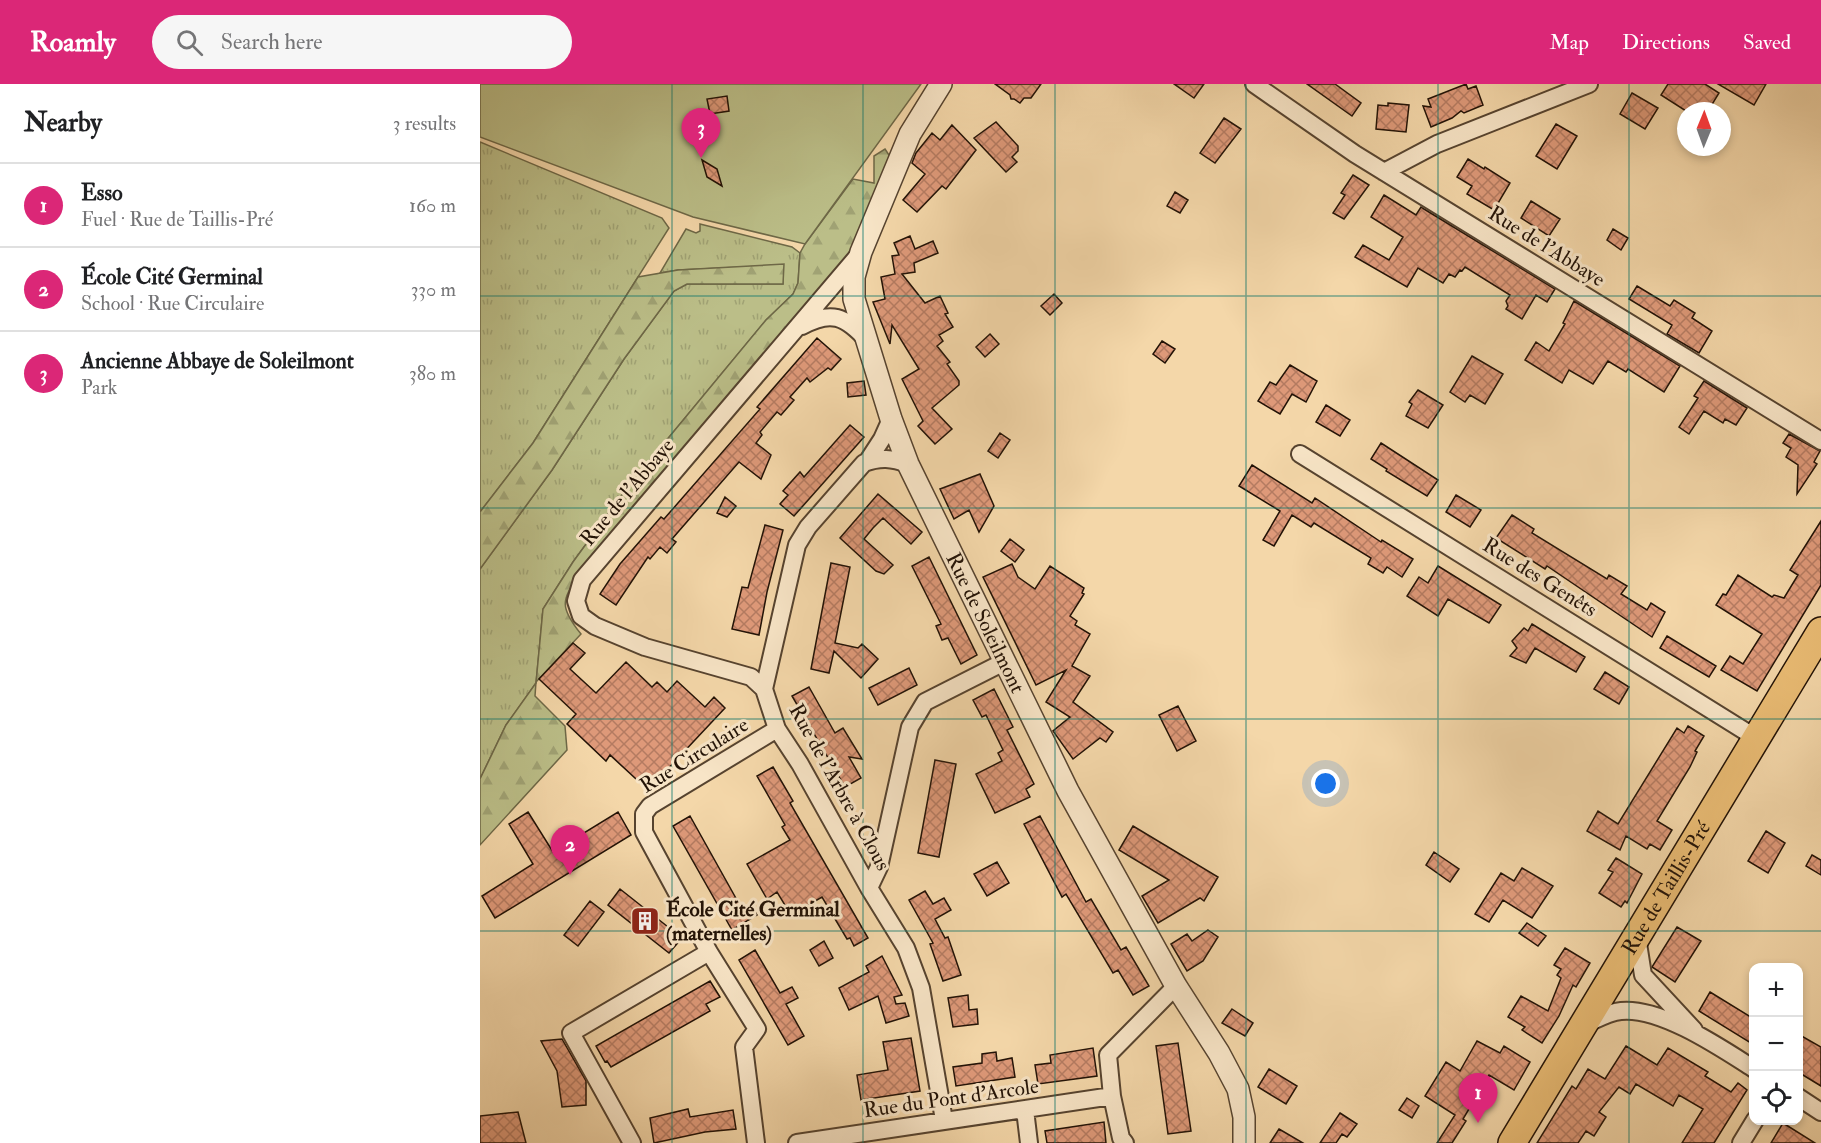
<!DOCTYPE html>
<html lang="en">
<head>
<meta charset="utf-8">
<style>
	body { margin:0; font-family:"IM FELL Double Pica",serif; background:#f6f6f6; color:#202124 }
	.controls { position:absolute; right:18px; bottom:18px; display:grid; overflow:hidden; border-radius:12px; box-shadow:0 3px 9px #0003 }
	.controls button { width:54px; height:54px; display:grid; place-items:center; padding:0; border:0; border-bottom:2px solid #e0e0e0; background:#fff; color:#202124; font:30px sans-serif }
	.compass { position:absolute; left:1197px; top:18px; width:54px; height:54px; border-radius:50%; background:#fff; box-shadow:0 3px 9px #0003; rotate:1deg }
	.you { position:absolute; left:846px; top:700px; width:21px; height:21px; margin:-15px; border:4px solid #fff; border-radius:50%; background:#1a73e8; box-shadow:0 0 0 9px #1a73e833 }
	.badge { display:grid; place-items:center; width:39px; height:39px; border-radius:50%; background:#db2777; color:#fff; font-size:20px; font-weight:700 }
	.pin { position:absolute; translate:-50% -50px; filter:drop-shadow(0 2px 3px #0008) }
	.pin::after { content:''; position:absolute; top:32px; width:21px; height:18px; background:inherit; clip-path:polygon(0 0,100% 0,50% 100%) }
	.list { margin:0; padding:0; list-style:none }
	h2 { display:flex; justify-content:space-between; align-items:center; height:78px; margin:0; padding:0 24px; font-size:26px }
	h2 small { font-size:20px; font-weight:400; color:#757577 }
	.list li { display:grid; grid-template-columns:39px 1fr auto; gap:18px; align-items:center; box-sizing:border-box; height:84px; padding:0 24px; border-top:2px solid #e0e0e0 }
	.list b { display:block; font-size:22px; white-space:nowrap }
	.list p { margin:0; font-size:20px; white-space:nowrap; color:#757577 }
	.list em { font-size:20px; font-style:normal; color:#757577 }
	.icon { flex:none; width:33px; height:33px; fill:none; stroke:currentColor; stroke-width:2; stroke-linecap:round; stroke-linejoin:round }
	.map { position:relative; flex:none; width:1341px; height:1059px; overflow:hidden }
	header { display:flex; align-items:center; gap:36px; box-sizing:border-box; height:84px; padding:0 30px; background:#db2777; color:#fff }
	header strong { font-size:28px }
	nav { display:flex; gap:33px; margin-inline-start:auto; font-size:21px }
	.search { width:420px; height:54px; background:#f6f6f6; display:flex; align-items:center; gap:15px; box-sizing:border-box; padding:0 21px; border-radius:33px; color:#757577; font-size:22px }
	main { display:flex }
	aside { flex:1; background:#fff }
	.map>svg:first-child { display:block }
</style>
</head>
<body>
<header>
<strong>Roamly</strong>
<div class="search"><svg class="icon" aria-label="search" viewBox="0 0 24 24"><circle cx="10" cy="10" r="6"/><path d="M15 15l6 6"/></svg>Search here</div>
<nav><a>Map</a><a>Directions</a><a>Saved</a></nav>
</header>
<main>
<aside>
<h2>Nearby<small>3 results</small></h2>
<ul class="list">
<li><span class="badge">1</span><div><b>Esso</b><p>Fuel · Rue de Taillis-Pré</p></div><em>160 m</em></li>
<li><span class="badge">2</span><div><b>École Cité Germinal</b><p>School · Rue Circulaire</p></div><em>330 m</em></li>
<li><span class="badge">3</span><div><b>Ancienne Abbaye de Soleilmont</b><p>Park</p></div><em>380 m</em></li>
</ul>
</aside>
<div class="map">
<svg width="1341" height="1059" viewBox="0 0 1341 1059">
	<defs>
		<pattern id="grass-tufts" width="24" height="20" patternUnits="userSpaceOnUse" patternTransform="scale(1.5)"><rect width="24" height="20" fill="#bbbe88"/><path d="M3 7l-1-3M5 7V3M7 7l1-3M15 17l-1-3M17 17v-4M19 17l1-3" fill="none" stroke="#a0a274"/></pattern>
		<pattern id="forest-firs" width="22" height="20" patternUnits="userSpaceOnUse" patternTransform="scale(1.5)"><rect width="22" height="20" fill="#bbbe88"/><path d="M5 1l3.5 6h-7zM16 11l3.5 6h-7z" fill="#a0a274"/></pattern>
		<pattern id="building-cross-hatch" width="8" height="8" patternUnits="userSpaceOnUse" patternTransform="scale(1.5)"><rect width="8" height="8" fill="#de9979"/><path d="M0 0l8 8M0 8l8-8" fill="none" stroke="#b47b61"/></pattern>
	</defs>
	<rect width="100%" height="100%" fill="#f4d7a9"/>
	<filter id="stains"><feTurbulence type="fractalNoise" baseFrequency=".00333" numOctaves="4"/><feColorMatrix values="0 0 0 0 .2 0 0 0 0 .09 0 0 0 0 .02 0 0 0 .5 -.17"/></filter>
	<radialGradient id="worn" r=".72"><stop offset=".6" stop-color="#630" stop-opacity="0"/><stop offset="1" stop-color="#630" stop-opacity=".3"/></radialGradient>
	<path fill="url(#grass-tufts)" stroke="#6e6847" stroke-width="1.5" d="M0 58 182 134 189 144 53 359 0 428Z
		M220 140 312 163 320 169 318 199 313 210 286 236 147 404 93 478 63 525 56 599 26 641 0 695V485L72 386 144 275 194 207 207 200H303V181L198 186 180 189 206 145 216 149 220 147Z"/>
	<path fill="url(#forest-firs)" stroke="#6e6847" stroke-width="1.5" d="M405 65 411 74 378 160 103 484C84 515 76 519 101 550L56 598 55 612 85 642 87 666 0 761V695L26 641 56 599 63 525 93 478 147 404 286 236 313 210 318 199 320 169 325 160 373 95 394 99V72Z
		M304 180 303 200H207L194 207 144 275 72 386 0 485V428L53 359 158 193 198 186Z"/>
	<path fill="#bbbe88" stroke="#6e6847" stroke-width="1.5" d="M0 0H441L325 160 213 133 0 53Z"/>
	<path fill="url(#building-cross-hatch)" stroke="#221206" stroke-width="1.5" d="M515 0H561L551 14H544L540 19 534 15H531L530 11Z
		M694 0H724L714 14Z
		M827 0H855L881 19 872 32Z
		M986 0 988 5 996 2 1003 21 984 29 981 27 972 34 951 43 943 22 951 23 948 15Z
		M1188 0H1225L1239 9 1228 27H1206L1181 11Z
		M1238 0H1286L1274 21Z
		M1152 9 1178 24 1165 45 1140 30Z
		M247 12 249 27 230 30 227 15Z
		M908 19 929 21 926 48 896 45 898 21 908 22Z
		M744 34 761 45 735 79 720 69Z
		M516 38 538 62V67L532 73 537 78 526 88 494 54Z
		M1076 40 1097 52 1077 85 1056 72Z
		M472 41 496 66 466 105 462 102 437 128 423 116 445 90 432 79 436 69 452 49 460 56Z
		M988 75 1004 85 1005 83 1030 99 1014 126 987 110 992 102 977 93Z
		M222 76 237 85 242 102 227 93Z
		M873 91 889 101 864 135 853 129 865 111 861 109Z
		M695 108 708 116 700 129 687 122Z
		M904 111 936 131 941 123 944 125 1075 205 1067 218 1056 211 1042 235 1026 225 1028 222 1026 217 1030 211 985 183 982 187 980 186 975 193 969 190 963 199 938 184 927 203 875 173 883 161 909 176 923 153 891 133Z
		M1051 117 1080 135 1069 152 1041 134Z
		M1133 145 1148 154 1141 166 1127 156Z
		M430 152 435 165 453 157 458 169 434 179 435 188 422 190 445 219 460 212 468 229 465 230 473 243 459 251 463 257 457 262 470 278 467 280 479 297V301L452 324 472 345 455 360 438 342 443 337 422 295 439 285 412 241 410 260 393 218 405 215 401 193 415 190 412 172 419 171 414 159Z
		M1157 202 1190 222 1194 216 1215 229 1212 234 1232 247 1219 269 1187 250 1192 241 1149 215Z
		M574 210 582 219 570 231 561 222Z
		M1094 217 1200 282 1184 308 1148 285 1146 288 1128 277 1113 300 1089 286 1082 299 1045 276 1056 258 1069 267 1085 240 1083 239Z
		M510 250 519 260 505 273 496 263Z
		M337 254 361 275 351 286 348 284 330 298 327 294 310 313 314 316 301 331 297 328 280 348 282 351 276 359 291 371 281 395 259 378 192 455 196 458 187 469 180 463 170 475 168 473 136 521 120 510 140 480 181 433 184 435 280 325 277 323Z
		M682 257 695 265 685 279 673 270Z
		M992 272 1023 290 1005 320 990 311 985 318 970 308Z
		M810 281 837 297 826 318 812 310 800 330 778 317 790 298 796 301Z
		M384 297 386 311 368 313 367 299Z
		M1224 297 1267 324 1256 341 1245 335 1243 339 1224 327 1209 350 1199 343 1218 314 1214 312Z
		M938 306 963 321 948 344 926 332 932 320 929 318Z
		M846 321 870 336 860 352 836 338Z
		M370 341 384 353 314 432 300 420 308 411 303 407 320 388 324 393Z
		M520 349 530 356 518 374 508 367Z
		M1309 350 1340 367 1334 378 1337 380 1317 410 1318 381 1306 373 1311 364 1303 359Z
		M901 359 958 396 947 412 906 387 907 385 891 375Z
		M772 381 832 419 835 414 901 458 902 456 933 475 922 493 907 483 903 489 888 480 891 474 834 439 831 443 812 431 794 462 783 456 800 427 759 402Z
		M500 390 514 422 499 448 489 426 474 435 460 405Z
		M398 410 442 448 431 460 403 434 393 444 384 455 413 481 404 490 396 487 360 454Z
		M976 411 1001 426 990 443 966 428Z
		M245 413 256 422 247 433 237 429Z
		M1032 431 1054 445 1052 449 1127 495 1129 491 1147 502 1141 510 1167 526 1171 519 1185 528 1172 553 1067 482 1065 485 1016 454Z
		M1341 437V501L1277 607 1241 586 1250 572 1263 580 1282 550 1236 521 1243 510 1246 511 1258 491 1292 513 1294 511 1304 514 1318 491 1310 486Z
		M285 441 303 446 287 508 279 551 252 545 262 503 268 504Z
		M530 455 544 466 535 478 521 467Z
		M449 473 497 571 481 580 468 554 462 556 456 542 461 540 432 482Z
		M351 479 370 483 355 559 378 564 382 560 398 575 381 594 354 567 349 589 331 585Z
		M532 480 538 493 555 505 570 482 604 504 602 509 604 510 590 532 597 537 595 541 610 550 592 582 610 592 593 618 633 648 626 658 620 654 593 675 573 647 590 633 566 618 586 586 556 601 503 493Z
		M958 482 1021 521 1009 539 968 515 958 532 927 512 939 493 948 499Z
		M1052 540 1105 573 1096 588 1055 564 1046 579 1030 572 1037 564 1032 557 1044 544 1048 547Z
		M1187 552 1236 582 1229 593 1180 564Z
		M93 559 105 569 90 585 116 609 146 578 172 603 177 598 187 608 197 597 225 623 234 613 245 624 168 706 130 671 126 677 87 640 96 630 59 595Z
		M429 584 437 601 398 621 389 604Z
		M1125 588 1149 603 1139 620 1114 605Z
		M329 603 355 649 363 644 382 675 369 673 381 694 365 703 312 612Z
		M514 605 533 643 527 646 554 700 546 705 550 713 515 729 496 690 522 677 518 669 523 666 506 631 502 633 493 616Z
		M698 622 716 657 697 667 679 631Z
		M1208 642 1224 652 1215 667 1217 668 1210 683 1177 737 1192 746 1180 766 1170 760 1167 765 1146 752 1140 766 1107 747 1118 727 1138 740 1197 644 1204 649Z
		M455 676 476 680 459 773 438 769Z
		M293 683 313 717 310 719 388 854 374 862 370 854 367 855 342 813 311 831 297 808 287 815 267 780 310 756 302 743 305 741 277 692Z
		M48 728 73 768 138 728 151 751 15 834 2 812 53 780 29 740Z
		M210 732 262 825 271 820 277 831 252 846 193 742Z
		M560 732 606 818 611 815 641 866 646 863 669 902 653 911 638 886 633 889 586 810 582 813 544 740Z
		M653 742 738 793 724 817 720 814 678 839 662 812 689 796 639 766Z
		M1286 747 1305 759 1288 789 1268 777Z
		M954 768 979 785 970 798 946 781Z
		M1332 771 1341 776V791L1326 782Z
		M1136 774 1162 790 1147 819 1145 817 1141 823 1119 809 1133 788 1128 786Z
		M517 778 529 799 507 812 494 790Z
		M1042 784 1073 802 1052 834 1023 816 1009 838 995 830 1021 789 1034 797Z
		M140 805 202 854 189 869 128 821Z
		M445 807 453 820 464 814 471 826 455 835 465 854 468 853 481 891 463 897 450 860 453 859 429 816Z
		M110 817 124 828 98 862 84 851Z
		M1047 839 1066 852 1058 862 1039 849Z
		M1197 843 1221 857 1195 898 1172 883Z
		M728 846 738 853 723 877 707 887 691 860 707 850 712 857Z
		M344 857 353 874 339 882 330 866Z
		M1085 864 1110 879 1096 903 1093 901 1079 932 1062 959 1042 946 1045 943 1028 933 1041 912 1068 927 1081 894 1077 891 1081 885 1074 881Z
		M275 866 300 909 312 903 318 914 306 920 324 952 308 961 259 876Z
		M402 872 422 911 414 913 416 920 425 919 429 932 406 939 398 912 369 926 359 904 389 888 386 882Z
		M230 897 240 913 226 920 230 927 131 983 127 977 125 978 116 962Z
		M1230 908 1274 935V961L1219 927Z
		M488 911 489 926 497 925 498 940 473 943 468 914Z
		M752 925 773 939 765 952 742 939Z
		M1318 950 1341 963V1002L1318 988Z
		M431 954 440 1007 381 1016 377 991 408 986 403 958Z
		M82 955 106 997V1021L82 1023 77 987 61 957Z
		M997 957 1020 969 1024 962 1050 978 1034 1006 1009 991 983 1035 986 1037 972 1059H957L975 1031 945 1012 966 978 980 987Z
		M698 959 711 1047 688 1050 676 962Z
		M1146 962 1177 981 1188 964 1228 988 1225 992 1251 1008 1258 999 1267 1006 1234 1059H1202L1223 1025 1199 1011 1193 1022 1156 1000 1150 1010 1139 1003 1119 1028 1126 1033 1114 1052 1106 1047 1098 1059H1057L1092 1002 1096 1005 1108 985 1125 995Z
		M613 964 617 992 558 1000 555 981 571 979 570 971Z
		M516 968 517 977 532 974 535 993 476 1002 473 983 502 979V970Z
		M789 985 817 1002 806 1020 778 1003Z
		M927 1014 939 1022 932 1034 919 1026Z
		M208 1025 210 1033 253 1026 256 1045 225 1048 174 1059 170 1034Z
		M38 1028 46 1059H0V1032Z
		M860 1029 877 1040 867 1053 862 1050 856 1059H840Z
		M624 1038 626 1059H567L565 1047Z
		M1303 1039 1335 1059H1291Z
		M799 1045 823 1059H790Z"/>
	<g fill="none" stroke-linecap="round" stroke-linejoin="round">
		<g stroke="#56432f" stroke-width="20">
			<path id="minor" d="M774 0 875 70 1341 357
				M904 88 957 60 1109 0
				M322 242C351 226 365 232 387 256
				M820 370 1276 654
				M387 378 402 355 411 335
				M428 380C412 374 400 373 384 379L328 443 317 461 284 605 297 645 320 680 389 804 426 864 441 904 464 1036
				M284 605 271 593 165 563 115 542 101 532 96 517 102 496 377 173
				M389 804 399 783 430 643 445 618 524 578
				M1157 853 1163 891 1214 946
				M1106 940C1117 935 1129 928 1141 927 1181 923 1241 964 1274 985
				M1318 1013 1341 1028
				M545 1026 549 1059
				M152 1059 91 949 229 868
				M276 1059 264 963 277 945 229 868 164 748V730L170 722 297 645
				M317 1059 632 1012
				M645 1059 641 1054 632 1012 628 971 696 902
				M1261 1059 1275 1036"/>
		</g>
		<g stroke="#56432f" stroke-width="24">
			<g id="tertiary">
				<path id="s1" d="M461 0 430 50 381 168 374 193V215L411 335 428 380 588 707 696 902 739 969 758 1005 764 1033V1059"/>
			</g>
		</g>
		<g stroke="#221206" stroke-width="30">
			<g id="primary">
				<path id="s2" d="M1032 1059 1341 547"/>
			</g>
		</g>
		<use href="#minor" stroke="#f8e5c7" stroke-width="16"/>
		<use href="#tertiary" stroke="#f8e5c7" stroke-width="21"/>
		<use href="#primary" stroke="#eabc74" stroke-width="27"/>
	</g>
	<path fill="none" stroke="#0f766e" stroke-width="1.5" stroke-opacity="0.55" d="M192 0V1059M383 0V1059M575 0V1059M766 0V1059M958 0V1059M1149 0V1059M0 212H1341M0 424H1341M0 635H1341M0 847H1341"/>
	<defs>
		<g id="building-square" transform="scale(1.5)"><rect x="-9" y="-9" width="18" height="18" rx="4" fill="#8f2418" stroke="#f8e5c7"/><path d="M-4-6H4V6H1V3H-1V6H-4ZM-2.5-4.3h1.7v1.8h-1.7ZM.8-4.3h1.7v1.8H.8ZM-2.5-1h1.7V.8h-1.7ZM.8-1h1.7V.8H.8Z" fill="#fff"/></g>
	</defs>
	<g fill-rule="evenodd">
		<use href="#building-square" x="165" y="837"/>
	</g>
	<g text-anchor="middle" stroke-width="6" stroke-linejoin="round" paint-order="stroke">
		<g font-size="21" fill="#221206" stroke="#f8e5c7">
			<text transform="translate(1067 162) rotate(32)" y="7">Rue de l'Abbaye</text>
			<text transform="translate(147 408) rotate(-50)" y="7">Rue de l'Abbaye</text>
			<text transform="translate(1060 493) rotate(32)" y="7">Rue des Genêts</text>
			<text dy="7" stroke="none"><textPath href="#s1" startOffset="585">Rue de Soleilmont</textPath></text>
			<text transform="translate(214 671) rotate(-32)" y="7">Rue Circulaire</text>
			<text transform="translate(360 703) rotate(61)" y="7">Rue de l'Arbre à Clous</text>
			<text dy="7" stroke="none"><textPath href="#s2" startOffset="298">Rue de Taillis-Pré</textPath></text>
			<text transform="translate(471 1014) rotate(-8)" y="7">Rue du Pont d'Arcole</text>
		</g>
		<g font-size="21" font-weight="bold" fill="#221206" stroke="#f8e5c7" text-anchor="start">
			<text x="186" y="832">École Cité Germinal<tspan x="186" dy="24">(maternelles)</tspan></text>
		</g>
	</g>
	<rect width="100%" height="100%" filter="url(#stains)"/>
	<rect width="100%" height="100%" fill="url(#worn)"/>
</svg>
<div class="controls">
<button>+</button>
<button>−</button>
<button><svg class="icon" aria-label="locate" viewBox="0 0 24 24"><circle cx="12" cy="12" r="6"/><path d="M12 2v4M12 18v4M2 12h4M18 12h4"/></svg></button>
</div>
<svg class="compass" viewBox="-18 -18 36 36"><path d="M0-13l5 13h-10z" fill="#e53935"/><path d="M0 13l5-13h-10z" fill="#757577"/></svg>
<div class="you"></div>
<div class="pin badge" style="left:998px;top:1039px">1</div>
<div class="pin badge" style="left:90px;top:791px">2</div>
<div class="pin badge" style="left:221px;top:74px">3</div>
</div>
</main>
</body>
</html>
